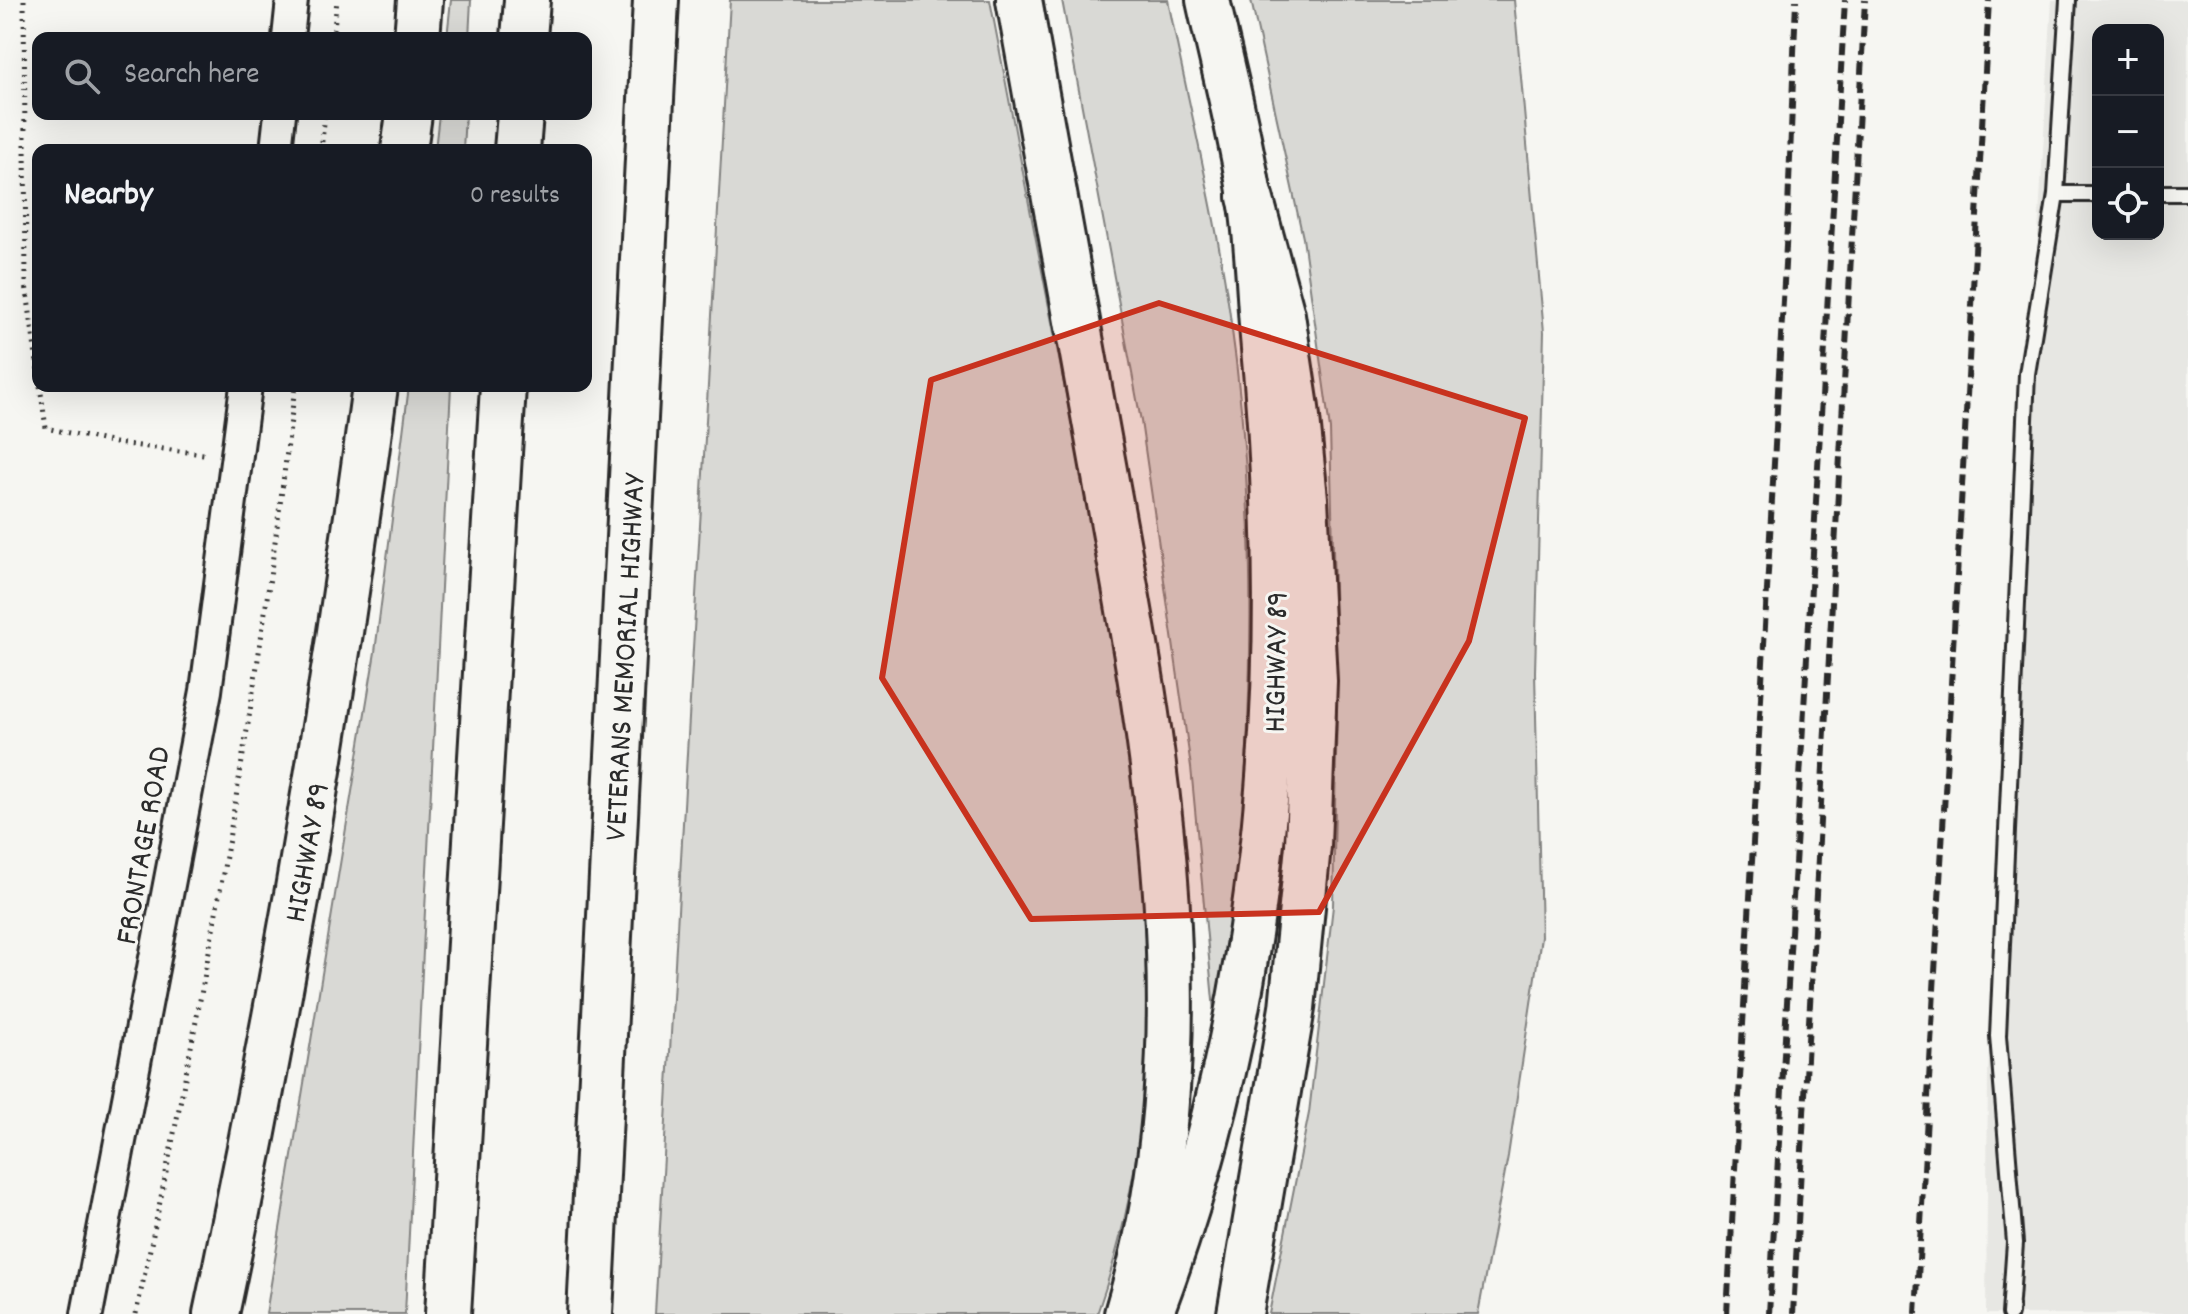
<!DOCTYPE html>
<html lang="en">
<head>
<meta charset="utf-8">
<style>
	body { margin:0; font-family:Dekko,sans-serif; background:#242831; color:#f1f3f6 }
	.controls { position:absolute; right:24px; top:24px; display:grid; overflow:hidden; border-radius:16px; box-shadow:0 8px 32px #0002 }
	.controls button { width:72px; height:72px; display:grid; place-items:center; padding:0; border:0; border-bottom:2px solid #363941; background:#171b24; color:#f1f3f6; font:40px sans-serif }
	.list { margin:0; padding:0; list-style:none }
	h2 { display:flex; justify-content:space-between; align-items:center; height:104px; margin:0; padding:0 32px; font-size:34px }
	h2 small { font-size:26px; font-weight:400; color:#9ea1a6 }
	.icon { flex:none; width:44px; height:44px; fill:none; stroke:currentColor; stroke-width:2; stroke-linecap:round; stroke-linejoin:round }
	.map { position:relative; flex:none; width:2188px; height:1314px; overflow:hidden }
	.search { position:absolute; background:#171b24; box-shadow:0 8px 32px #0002; left:32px; top:32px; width:560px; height:88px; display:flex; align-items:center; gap:20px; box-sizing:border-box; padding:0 28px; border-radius:16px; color:#9ea1a6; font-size:30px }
	.panel { position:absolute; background:#171b24; box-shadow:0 8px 32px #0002; left:32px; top:144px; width:560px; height:248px; border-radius:16px }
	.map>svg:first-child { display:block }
</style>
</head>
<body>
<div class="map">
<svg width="2188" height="1314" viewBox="0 0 2188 1314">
	<rect width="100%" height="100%" fill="#f6f6f2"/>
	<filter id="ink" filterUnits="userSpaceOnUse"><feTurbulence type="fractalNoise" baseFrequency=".0125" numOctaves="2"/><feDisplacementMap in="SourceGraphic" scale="16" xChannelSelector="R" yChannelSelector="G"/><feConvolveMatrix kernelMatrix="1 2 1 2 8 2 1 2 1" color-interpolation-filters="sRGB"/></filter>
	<g filter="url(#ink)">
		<path fill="#e7e7e3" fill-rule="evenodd" d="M2052 0H2188V1314H1986L1988 1070ZM2098 30H2158V234H2098Z"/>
		<path fill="#d9d9d5" stroke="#828280" stroke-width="2" d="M451 0H471L469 38H447Z
			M730 0H990C1019 154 1049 307 1079 461 1133 740 1195 1037 1097 1314H655Z
			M1062 0H1168C1188 102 1214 205 1229 308 1249 445 1254 585 1248 724 1244 820 1237 917 1214 1011L1191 767 1141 421Z
			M1251 0H1514L1544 332 1535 672 1541 937 1508 1156 1478 1314H1269L1309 1113 1333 906 1337 708 1330 429 1303 238Z
			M439 114H465L463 150H435Z
			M409 386H451L405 1314H266L375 652Z"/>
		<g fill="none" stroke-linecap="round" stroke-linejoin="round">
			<g stroke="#2b2b2b" stroke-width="20">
				<path id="lane" d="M2158 193H2188
					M2056 194H2098
					M2010 1314 2015 1243 1998 1036 2027 374 2056 194 2068 0"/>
			</g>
			<g stroke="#2b2b2b" stroke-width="36">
				<path id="street" d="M288 38 292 0
					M276 150 280 114
					M87 1314 206 691 246 386"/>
			</g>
			<g stroke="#2b2b2b" stroke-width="48">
				<path id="secondary" d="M1151 1314C1270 1001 1294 667 1262 337 1258 291 1257 243 1250 197 1240 131 1222 65 1208 0"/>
			</g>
			<g stroke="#2b2b2b" stroke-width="50">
				<path id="primary" d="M417 38 420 0
					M404 150 409 114
					M216 1314C281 1007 334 697 375 386"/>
			</g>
			<g stroke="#2b2b2b" stroke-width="50">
				<path id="highway" d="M1019 0C1048 162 1078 325 1107 487 1157 759 1209 1042 1127 1314
					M524 38 527 0
					M517 150 520 114
					M448 1314 503 386
					M590 1314 656 0
					M1240 1314 1292 1008 1308 846 1314 681 1305 499 1296 408 1282 315 1250 197"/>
			</g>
			<path stroke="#2b2b2b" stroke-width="5" stroke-dasharray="2 6" stroke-linecap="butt" d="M24 0 26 284 38 371
				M333 38 337 0
				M321 150 325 114
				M40 386 46 428 115 443 204 454
				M136 1314C203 1008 258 697 295 386"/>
			<use href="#lane" stroke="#f6f6f2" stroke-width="14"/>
			<use href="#street" stroke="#f6f6f2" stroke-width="30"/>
			<use href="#secondary" stroke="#f6f6f2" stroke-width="42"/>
			<use href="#primary" stroke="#f6f6f2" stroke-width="44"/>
			<use href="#highway" stroke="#f6f6f2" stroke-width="44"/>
			<path stroke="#2b2b2b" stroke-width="6" stroke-dasharray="12 6" stroke-linecap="butt" d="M1727 1314 1788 210 1796 0
				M1769 1314 1845 0
				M1793 1314 1865 0
				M1916 1314 1989 0"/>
		</g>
	</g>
	<path fill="#c8321e" fill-opacity="0.2" stroke="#c8321e" stroke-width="6" stroke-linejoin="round" d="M1159 303 1525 418 1469 641 1319 912 1031 919 882 678 931 380Z"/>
	<g text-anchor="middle" stroke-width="6" stroke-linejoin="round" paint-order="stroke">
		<g font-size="32" fill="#2b2b2b" stroke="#f6f6f2">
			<text transform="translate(623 657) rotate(-87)" y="11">VETERANS MEMORIAL HIGHWAY</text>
			<text transform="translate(1274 662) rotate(-89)" y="11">HIGHWAY 89</text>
			<text transform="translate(141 845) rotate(-80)" y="11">FRONTAGE ROAD</text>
			<text transform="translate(305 852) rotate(-80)" y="11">HIGHWAY 89</text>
		</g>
	</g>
</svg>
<div class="controls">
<button>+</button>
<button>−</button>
<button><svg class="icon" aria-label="locate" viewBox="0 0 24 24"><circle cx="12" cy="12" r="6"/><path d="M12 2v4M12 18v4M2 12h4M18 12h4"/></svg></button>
</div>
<div class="search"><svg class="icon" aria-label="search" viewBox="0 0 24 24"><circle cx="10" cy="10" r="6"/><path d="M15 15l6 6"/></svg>Search here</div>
<section class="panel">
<h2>Nearby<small>0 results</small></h2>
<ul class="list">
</ul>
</section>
</div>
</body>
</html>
